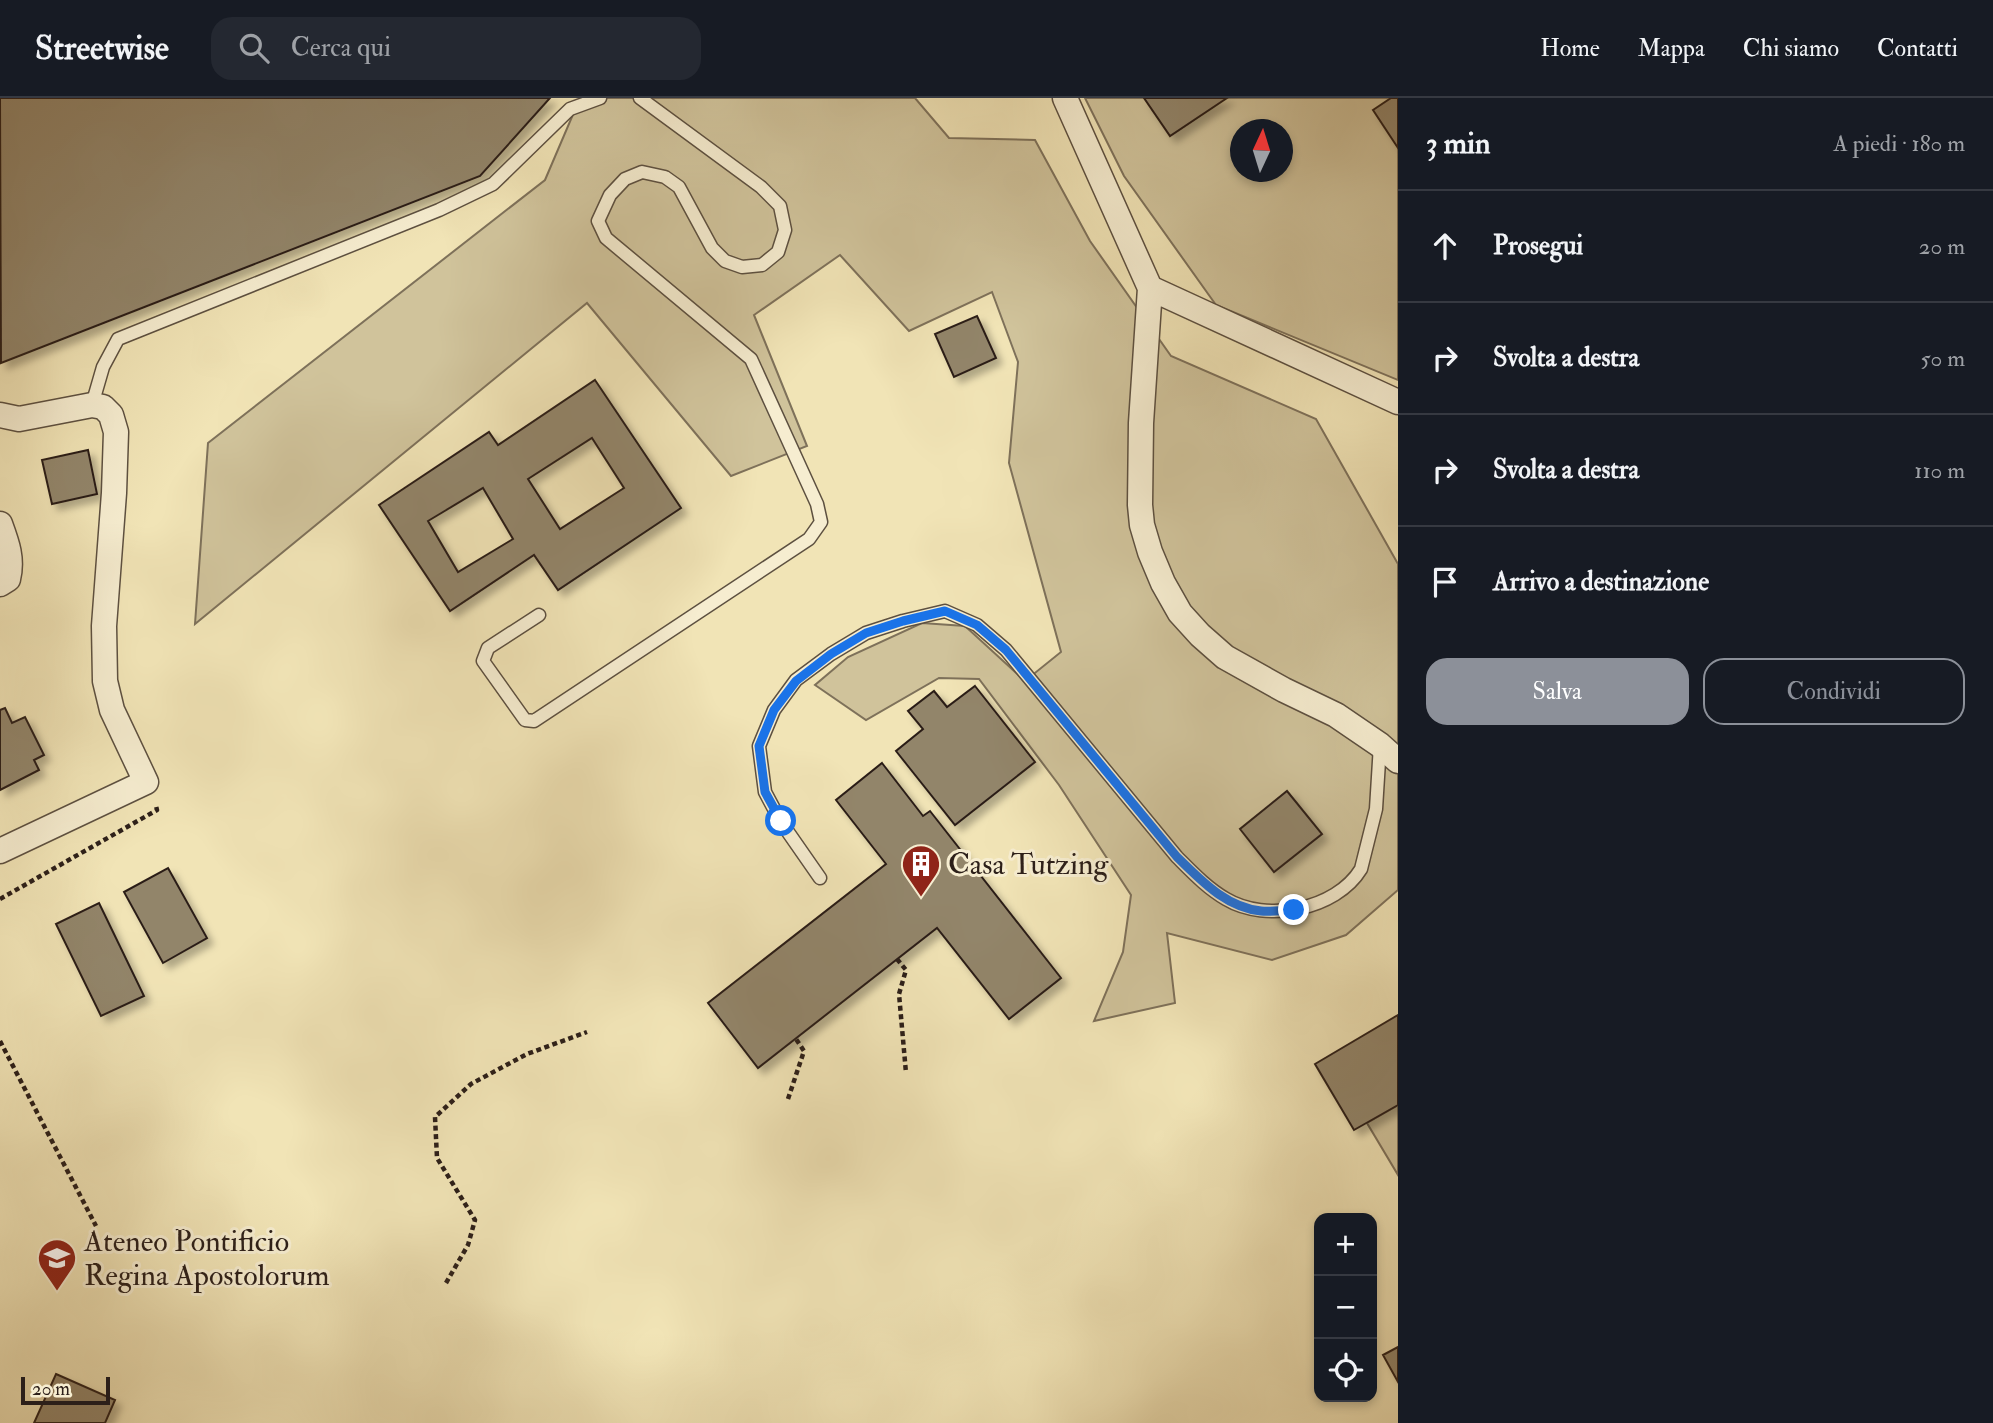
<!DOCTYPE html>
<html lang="it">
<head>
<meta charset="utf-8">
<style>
	body { margin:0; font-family:"IM FELL Double Pica",serif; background:#242831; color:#f1f3f6 }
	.controls { position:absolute; right:21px; bottom:21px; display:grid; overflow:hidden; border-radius:14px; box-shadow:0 4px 10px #0003 }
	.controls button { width:63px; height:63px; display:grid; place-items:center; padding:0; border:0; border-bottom:2px solid #363941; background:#171b24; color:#f1f3f6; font:35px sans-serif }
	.compass { position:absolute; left:1230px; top:21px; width:63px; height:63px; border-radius:50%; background:#171b24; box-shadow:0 4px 10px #0003; rotate:4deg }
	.scale { position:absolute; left:21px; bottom:18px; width:89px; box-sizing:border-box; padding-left:7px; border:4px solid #2c1f19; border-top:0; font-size:19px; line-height:24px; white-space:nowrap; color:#2c1f19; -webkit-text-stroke:5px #f6edd0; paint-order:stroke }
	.stop { position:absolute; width:21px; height:21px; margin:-16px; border:5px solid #1a73e8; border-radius:50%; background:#fff }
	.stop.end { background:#1a73e8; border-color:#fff; box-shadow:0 2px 7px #0008 }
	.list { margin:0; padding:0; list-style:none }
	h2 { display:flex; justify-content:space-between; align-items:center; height:91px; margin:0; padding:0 28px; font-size:30px }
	h2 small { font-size:23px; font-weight:400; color:#9ea1a6 }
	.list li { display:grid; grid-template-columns:46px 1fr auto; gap:21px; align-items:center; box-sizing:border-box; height:112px; padding:0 28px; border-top:2px solid #363941 }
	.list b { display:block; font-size:26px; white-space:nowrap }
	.list em { font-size:23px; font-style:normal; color:#9ea1a6 }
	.actions { display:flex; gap:14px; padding:21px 28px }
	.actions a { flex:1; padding:16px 0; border:2px solid #8c9099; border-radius:21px; text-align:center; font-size:24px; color:#8c9099 }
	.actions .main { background:#8c9099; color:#fff }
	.icon { flex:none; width:38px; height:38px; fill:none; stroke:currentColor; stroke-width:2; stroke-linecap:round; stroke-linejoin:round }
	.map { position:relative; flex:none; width:1398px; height:1325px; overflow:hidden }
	header { display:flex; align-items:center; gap:42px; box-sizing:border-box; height:98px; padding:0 35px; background:#171b24; border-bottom:2px solid #363941 }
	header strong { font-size:33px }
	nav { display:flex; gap:38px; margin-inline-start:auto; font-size:24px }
	.search { width:490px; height:63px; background:#242831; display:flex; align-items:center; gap:18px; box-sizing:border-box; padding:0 24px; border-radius:21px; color:#9ea1a6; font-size:26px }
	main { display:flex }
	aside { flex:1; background:#171b24 }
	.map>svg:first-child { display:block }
</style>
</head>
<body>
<header>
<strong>Streetwise</strong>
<div class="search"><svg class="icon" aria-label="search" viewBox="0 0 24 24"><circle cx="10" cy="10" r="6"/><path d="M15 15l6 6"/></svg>Cerca qui</div>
<nav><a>Home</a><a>Mappa</a><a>Chi siamo</a><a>Contatti</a></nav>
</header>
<main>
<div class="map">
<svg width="1398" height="1325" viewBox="0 0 1398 1325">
	<defs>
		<filter id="shadow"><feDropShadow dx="6" dy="6" stdDeviation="3.5" flood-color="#0004"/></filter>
	</defs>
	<rect width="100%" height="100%" fill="#f1e4b6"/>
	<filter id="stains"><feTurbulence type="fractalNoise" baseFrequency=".00286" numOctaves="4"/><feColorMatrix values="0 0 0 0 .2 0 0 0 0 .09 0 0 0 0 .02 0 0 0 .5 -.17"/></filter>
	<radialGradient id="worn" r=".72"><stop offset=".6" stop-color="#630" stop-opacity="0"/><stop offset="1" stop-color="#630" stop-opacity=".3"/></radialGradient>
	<path fill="#d0c39b" stroke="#7e715a" stroke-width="2" fill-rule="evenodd" d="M580 0H915L949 40 1035 42 1090 143 1171 258 1316 321 1398 466V792L1346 837 1272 862 1167 835 1175 905 1094 923 1123 854 1131 797 1059 687 979 581 939 580 866 622 815 587 848 559 922 525 965 528 1025 583 1061 554 1009 365 1018 264 992 194 909 233 840 157 754 217 807 348 731 378 587 205 195 526 208 345 545 82Z
		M1085 0H1398V282L1216 207 1124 78ZM1240 32H1282V74H1240Z
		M1398 1007V1077L1367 1025Z"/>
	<path fill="#92856b" stroke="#2c1f19" stroke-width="2" fill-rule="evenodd" filter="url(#shadow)" d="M0 0H550L480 78 1 265Z
		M1144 0H1227L1170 38Z
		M1391 0H1398V50L1373 12Z
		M977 218 996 260 954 279 935 236Z
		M595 282 681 410 558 492 534 457 450 513 379 407 489 334 498 347ZM592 340 624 390 560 431 528 381ZM483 390 513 441 458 474 428 423Z
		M88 352 97 396 52 406 42 362Z
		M975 588 1035 664 955 727 896 653 923 631 908 613 934 593 947 609Z
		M5 610 12 625 25 619 44 657 34 662 39 672 0 692V612Z
		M882 665 923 718 930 713 1061 880 1009 921 937 830 758 970 708 905 886 766 836 702Z
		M1287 693 1322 736 1274 774 1240 731Z
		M168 770 207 840 163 865 124 794Z
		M99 805 144 898 101 918 56 826Z
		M1398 917V1007L1354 1032 1315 966Z
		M1398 1249V1284L1383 1257Z
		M56 1276 115 1302 105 1325H34Z"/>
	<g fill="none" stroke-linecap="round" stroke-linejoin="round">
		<g stroke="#5d5040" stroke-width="15">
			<path id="service" d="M92 307 103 269 118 241 439 112 493 86 570 11 600 0
				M539 517 488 550 483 563 525 622 534 623 809 441 821 424 817 406 751 261 606 140 598 123 610 97 625 81 642 74 665 79 679 89 712 150 725 163 742 169 762 167 778 154 785 132 780 108 761 89 640 0
				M820 780 781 724 765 694 759 648 774 612 796 582 831 556 866 535 903 523 945 513 977 527 1006 552 1177 759C1192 774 1207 790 1226 801 1266 825 1336 812 1361 771L1376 711 1380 647"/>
		</g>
		<g stroke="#5d5040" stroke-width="27">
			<path id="minor" d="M1065 0 1150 190 1141 325 1140 407 1142 427 1150 454 1163 485 1180 515 1200 537 1225 559 1284 592 1336 617 1380 647 1398 663
				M1150 190 1398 304
				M0 317 19 321 92 307 103 309 111 317 116 334 114 395 104 528 105 583 112 612 146 684 0 753
				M0 426C7 445 13 461 8 481L0 486"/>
		</g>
		<path stroke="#2c1f19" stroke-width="4.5" stroke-dasharray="5 3.5" stroke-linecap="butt" d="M0 801 157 712 156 708
			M897 861 906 872 899 896 906 975
			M0 943 96 1128
			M788 1001 804 953 796 941
			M446 1185 468 1147 475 1122 437 1060 435 1019 471 986 527 956 587 934"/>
		<use href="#service" stroke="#f6edd0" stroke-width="12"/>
		<use href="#minor" stroke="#f6edd0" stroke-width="24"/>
	</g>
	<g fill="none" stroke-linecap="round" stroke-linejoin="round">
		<path stroke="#1a73e8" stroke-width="9" d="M781 723 765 694 759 648 774 612 796 583 831 556 866 535 903 523 945 513 977 527 1006 552 1177 759C1201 782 1225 809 1261 813 1272 814 1283 812 1294 812"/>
	</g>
	<defs>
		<g id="building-pin" transform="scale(2.0125)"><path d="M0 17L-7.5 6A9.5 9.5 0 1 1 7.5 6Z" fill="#8f2418" stroke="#f6edd0"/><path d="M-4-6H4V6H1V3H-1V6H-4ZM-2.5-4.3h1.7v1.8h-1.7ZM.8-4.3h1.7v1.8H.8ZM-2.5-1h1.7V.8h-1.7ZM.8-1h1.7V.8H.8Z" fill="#fff"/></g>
		<g id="university-pin" transform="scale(2.0125)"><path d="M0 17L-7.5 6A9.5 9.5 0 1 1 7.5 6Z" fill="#8f2418" stroke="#f6edd0"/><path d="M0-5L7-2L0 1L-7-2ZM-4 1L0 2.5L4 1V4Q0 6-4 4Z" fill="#fff"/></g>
	</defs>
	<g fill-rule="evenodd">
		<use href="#building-pin" x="921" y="766"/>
		<use href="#university-pin" x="57" y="1160"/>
	</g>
	<g text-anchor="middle" stroke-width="6" stroke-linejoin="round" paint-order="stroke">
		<g font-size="30" fill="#2c1f19" stroke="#f6edd0" text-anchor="start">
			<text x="948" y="776">Casa Tutzing</text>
			<text x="84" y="1153">Ateneo Pontificio<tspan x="84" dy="34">Regina Apostolorum</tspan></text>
		</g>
	</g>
	<rect width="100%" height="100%" filter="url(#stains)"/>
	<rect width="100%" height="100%" fill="url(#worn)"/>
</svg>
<div class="controls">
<button>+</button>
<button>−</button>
<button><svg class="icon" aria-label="locate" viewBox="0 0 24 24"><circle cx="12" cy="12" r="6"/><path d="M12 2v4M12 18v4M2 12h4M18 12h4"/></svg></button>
</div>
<svg class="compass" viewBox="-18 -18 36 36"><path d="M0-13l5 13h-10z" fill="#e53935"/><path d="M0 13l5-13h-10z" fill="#9ea1a6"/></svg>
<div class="scale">20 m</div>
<div class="stop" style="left:781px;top:723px"></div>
<div class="stop end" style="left:1294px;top:812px"></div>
</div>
<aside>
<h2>3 min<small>A piedi · 180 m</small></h2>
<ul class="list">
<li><svg class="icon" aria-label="ahead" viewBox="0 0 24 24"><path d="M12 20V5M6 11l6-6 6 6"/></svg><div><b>Prosegui</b></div><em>20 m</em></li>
<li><svg class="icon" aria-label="right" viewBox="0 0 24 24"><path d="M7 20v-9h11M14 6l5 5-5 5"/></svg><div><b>Svolta a destra</b></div><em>50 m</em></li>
<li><svg class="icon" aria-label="right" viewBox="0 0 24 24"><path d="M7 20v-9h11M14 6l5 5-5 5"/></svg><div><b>Svolta a destra</b></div><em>110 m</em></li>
<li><svg class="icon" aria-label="arrive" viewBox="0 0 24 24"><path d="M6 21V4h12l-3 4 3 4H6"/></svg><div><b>Arrivo a destinazione</b></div></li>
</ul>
<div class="actions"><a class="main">Salva</a><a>Condividi</a></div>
</aside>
</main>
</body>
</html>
